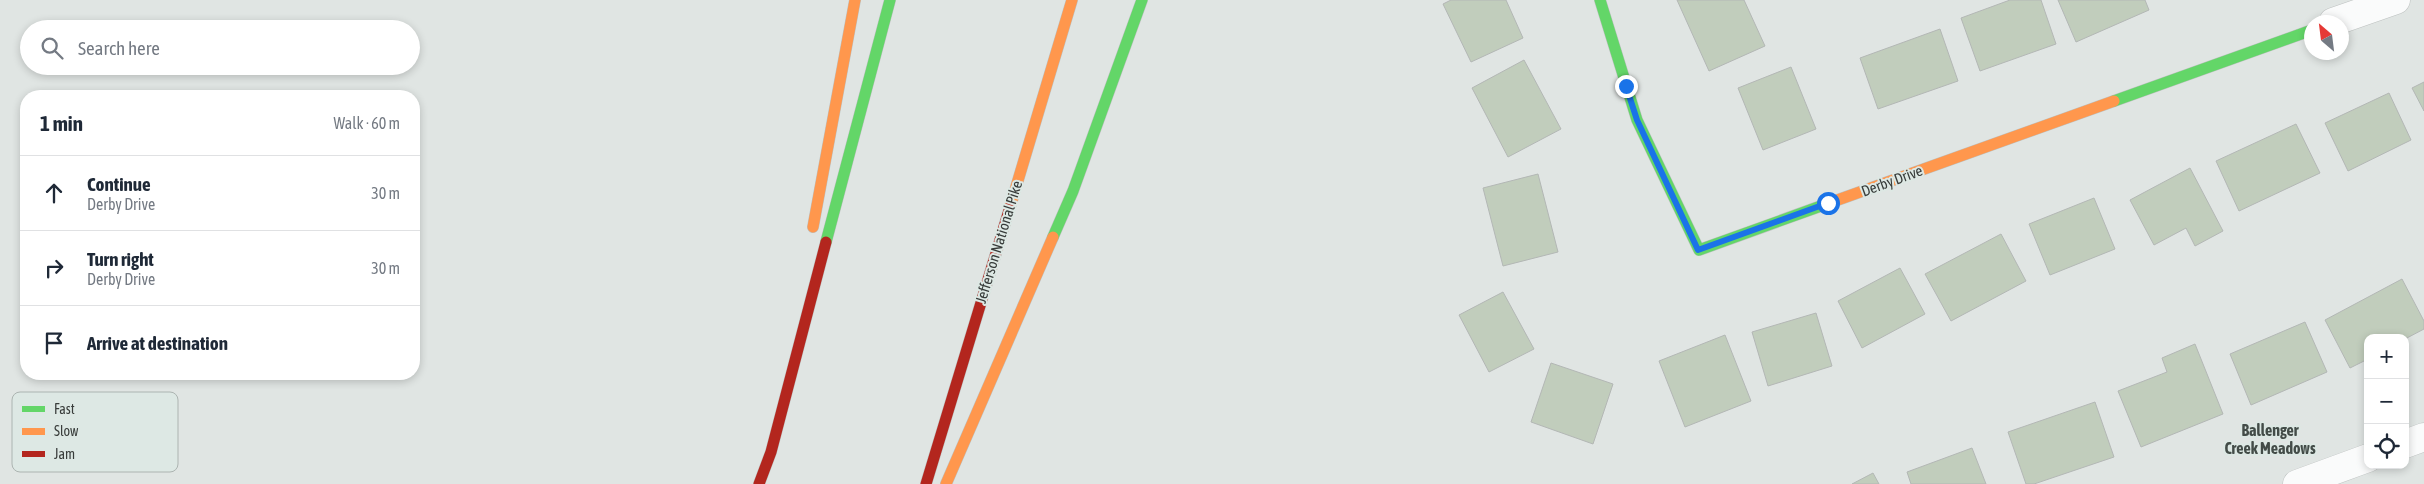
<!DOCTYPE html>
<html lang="en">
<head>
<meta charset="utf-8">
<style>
	body { margin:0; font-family:"Asap Condensed",sans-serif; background:#f2f2f3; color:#1f2937 }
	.controls { position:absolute; right:15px; bottom:15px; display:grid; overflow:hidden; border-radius:10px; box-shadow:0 2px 8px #0003 }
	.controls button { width:45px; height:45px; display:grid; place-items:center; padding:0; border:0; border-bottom:1px solid #e0e1e3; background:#fff; color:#1f2937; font:25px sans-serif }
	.compass { position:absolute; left:2304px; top:15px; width:45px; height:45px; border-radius:50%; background:#fff; box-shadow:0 2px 8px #0003; rotate:332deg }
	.stop { position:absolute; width:15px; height:15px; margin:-11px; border:4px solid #1a73e8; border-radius:50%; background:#fff }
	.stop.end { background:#1a73e8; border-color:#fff; box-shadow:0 1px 5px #0008 }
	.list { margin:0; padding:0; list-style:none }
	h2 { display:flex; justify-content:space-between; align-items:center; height:65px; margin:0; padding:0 20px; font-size:21px }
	h2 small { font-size:16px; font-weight:400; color:#747a83 }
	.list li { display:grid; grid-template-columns:32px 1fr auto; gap:15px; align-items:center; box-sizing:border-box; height:75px; padding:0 20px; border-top:1px solid #e0e1e3 }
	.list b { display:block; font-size:19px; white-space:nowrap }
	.list p { margin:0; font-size:16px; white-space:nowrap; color:#747a83 }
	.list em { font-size:16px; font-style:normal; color:#747a83 }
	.icon { flex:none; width:28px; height:28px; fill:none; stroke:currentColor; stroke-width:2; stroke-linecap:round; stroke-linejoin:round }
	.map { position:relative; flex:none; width:2424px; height:484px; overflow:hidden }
	.search { position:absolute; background:#fff; box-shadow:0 2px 8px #0003; left:20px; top:20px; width:400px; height:55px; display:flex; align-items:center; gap:12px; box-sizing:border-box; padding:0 18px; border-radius:28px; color:#747a83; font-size:19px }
	.panel { position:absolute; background:#fff; box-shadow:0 2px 8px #0003; left:20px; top:90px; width:400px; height:290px; border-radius:20px }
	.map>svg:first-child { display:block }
</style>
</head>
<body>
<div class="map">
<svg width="2424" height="484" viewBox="0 0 2424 484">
	<rect width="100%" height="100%" fill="#e0e5e3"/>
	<path fill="#c1cdbc" stroke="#b3b7b5" d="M1451 0H1506L1523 38 1471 62 1443 4Z
		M1677 0H1744L1765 46 1709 71Z
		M2010 0H2041L2056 44 1980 71 1961 18Z
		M2058 0H2145L2149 10 2076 42Z
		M1940 29 1958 81 1878 109 1860 58Z
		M1524 60 1561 129 1508 157 1472 88Z
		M1791 67 1816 129 1763 150 1738 88Z
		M2424 82V111L2412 88Z
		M2389 93 2411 140 2348 171 2325 123Z
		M2296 124 2320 173 2239 211 2216 161Z
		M2190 168 2223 231 2195 246 2186 228 2154 245 2130 200Z
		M1538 174 1558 252 1503 266 1483 188Z
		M2094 198 2115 249 2050 275 2029 224Z
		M2001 234 2026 281 1951 321 1925 274Z
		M1900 268 1925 314 1862 348 1838 301Z
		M2402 279 2424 321V329L2405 339 2368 338V359L2350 368 2325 320Z
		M1503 292 1534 349 1489 372 1459 315Z
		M1816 313 1832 366 1768 386 1752 332Z
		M2305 322 2327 372 2251 405 2230 354Z
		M1725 335 1751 401 1685 427 1659 361Z
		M2195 344 2223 414 2141 447 2118 391 2167 372 2162 358Z
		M1551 363 1613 384 1593 444 1531 422Z
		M2095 402 2114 457 2034 484H2026L2008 432Z
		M1972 448 1986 484H1911L1907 472Z
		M1873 473 1879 484H1852Z"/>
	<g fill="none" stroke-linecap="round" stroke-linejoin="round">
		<g stroke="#bdc1c0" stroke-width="29">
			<path id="street" d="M2333 22 2396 0
				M2405 444 2424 437
				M2297 484 2368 458"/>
		</g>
		<g stroke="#bdc1c0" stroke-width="12">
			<path id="fast" d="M1600 0 1637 120 1699 250 1832 202
				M2114 101 2312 30
				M1053 237 1073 191 1142 0
				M826 242 890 0"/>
		</g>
		<g stroke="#bdc1c0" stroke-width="12">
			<path id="slow" d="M1832 202 2114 101
				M1010 207 1072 0
				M813 227 855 0
				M946 484 1053 237"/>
		</g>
		<g stroke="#bdc1c0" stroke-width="12">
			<path id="jam" d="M759 484 771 452 826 242
				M926 484 1010 207"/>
		</g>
		<use href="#street" stroke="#fafbfb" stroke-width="28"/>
		<use href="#fast" stroke="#63d668" stroke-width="11"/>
		<use href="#slow" stroke="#ff974d" stroke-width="11"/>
		<use href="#jam" stroke="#b3261e" stroke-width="11"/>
	</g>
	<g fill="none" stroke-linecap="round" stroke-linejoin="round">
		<path stroke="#1a73e8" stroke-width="6" d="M1626 86 1637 120 1698 250 1828 203"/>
	</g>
	<g text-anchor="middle" stroke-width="4" stroke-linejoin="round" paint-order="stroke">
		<g font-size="15" fill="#383c3a" stroke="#dde8e4">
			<text transform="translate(1892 181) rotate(-20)" y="5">Derby Drive</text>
			<text transform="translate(999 242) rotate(-73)" y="5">Jefferson National Pike</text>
		</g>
		<g font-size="16" font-weight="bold" fill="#434c48" stroke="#dde8e4">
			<text x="2270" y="436">Ballenger<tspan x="2270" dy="18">Creek Meadows</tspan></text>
		</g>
	</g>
	<rect x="12" y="392" width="166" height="80" rx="8" fill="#dde8e4" stroke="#acb4b1" stroke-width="1"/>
	<rect x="22" y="406" width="23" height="6" fill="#63d668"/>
	<rect x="22" y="428" width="23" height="7" fill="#ff974d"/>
	<rect x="22" y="451" width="23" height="6" fill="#b3261e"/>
	<g font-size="14" fill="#383c3a">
		<text x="54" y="414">Fast</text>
		<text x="54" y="436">Slow</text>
		<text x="54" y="459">Jam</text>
	</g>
</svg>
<div class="controls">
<button>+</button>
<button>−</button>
<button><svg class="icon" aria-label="locate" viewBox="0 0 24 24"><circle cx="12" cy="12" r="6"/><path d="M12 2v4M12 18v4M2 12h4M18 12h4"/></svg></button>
</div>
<svg class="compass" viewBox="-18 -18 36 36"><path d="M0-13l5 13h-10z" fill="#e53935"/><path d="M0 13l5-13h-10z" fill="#747a83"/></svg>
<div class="stop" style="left:1828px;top:203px"></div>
<div class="stop end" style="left:1626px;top:86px"></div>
<div class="search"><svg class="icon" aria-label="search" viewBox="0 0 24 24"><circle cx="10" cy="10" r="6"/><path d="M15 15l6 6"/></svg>Search here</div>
<section class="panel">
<h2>1 min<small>Walk · 60 m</small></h2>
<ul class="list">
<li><svg class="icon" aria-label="ahead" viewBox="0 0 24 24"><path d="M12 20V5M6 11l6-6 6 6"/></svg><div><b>Continue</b><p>Derby Drive</p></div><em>30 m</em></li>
<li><svg class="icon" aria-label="right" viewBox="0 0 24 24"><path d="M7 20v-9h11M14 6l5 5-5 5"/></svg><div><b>Turn right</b><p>Derby Drive</p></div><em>30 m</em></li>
<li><svg class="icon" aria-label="arrive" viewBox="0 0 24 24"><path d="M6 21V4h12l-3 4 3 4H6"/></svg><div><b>Arrive at destination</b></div></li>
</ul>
</section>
</div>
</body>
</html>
